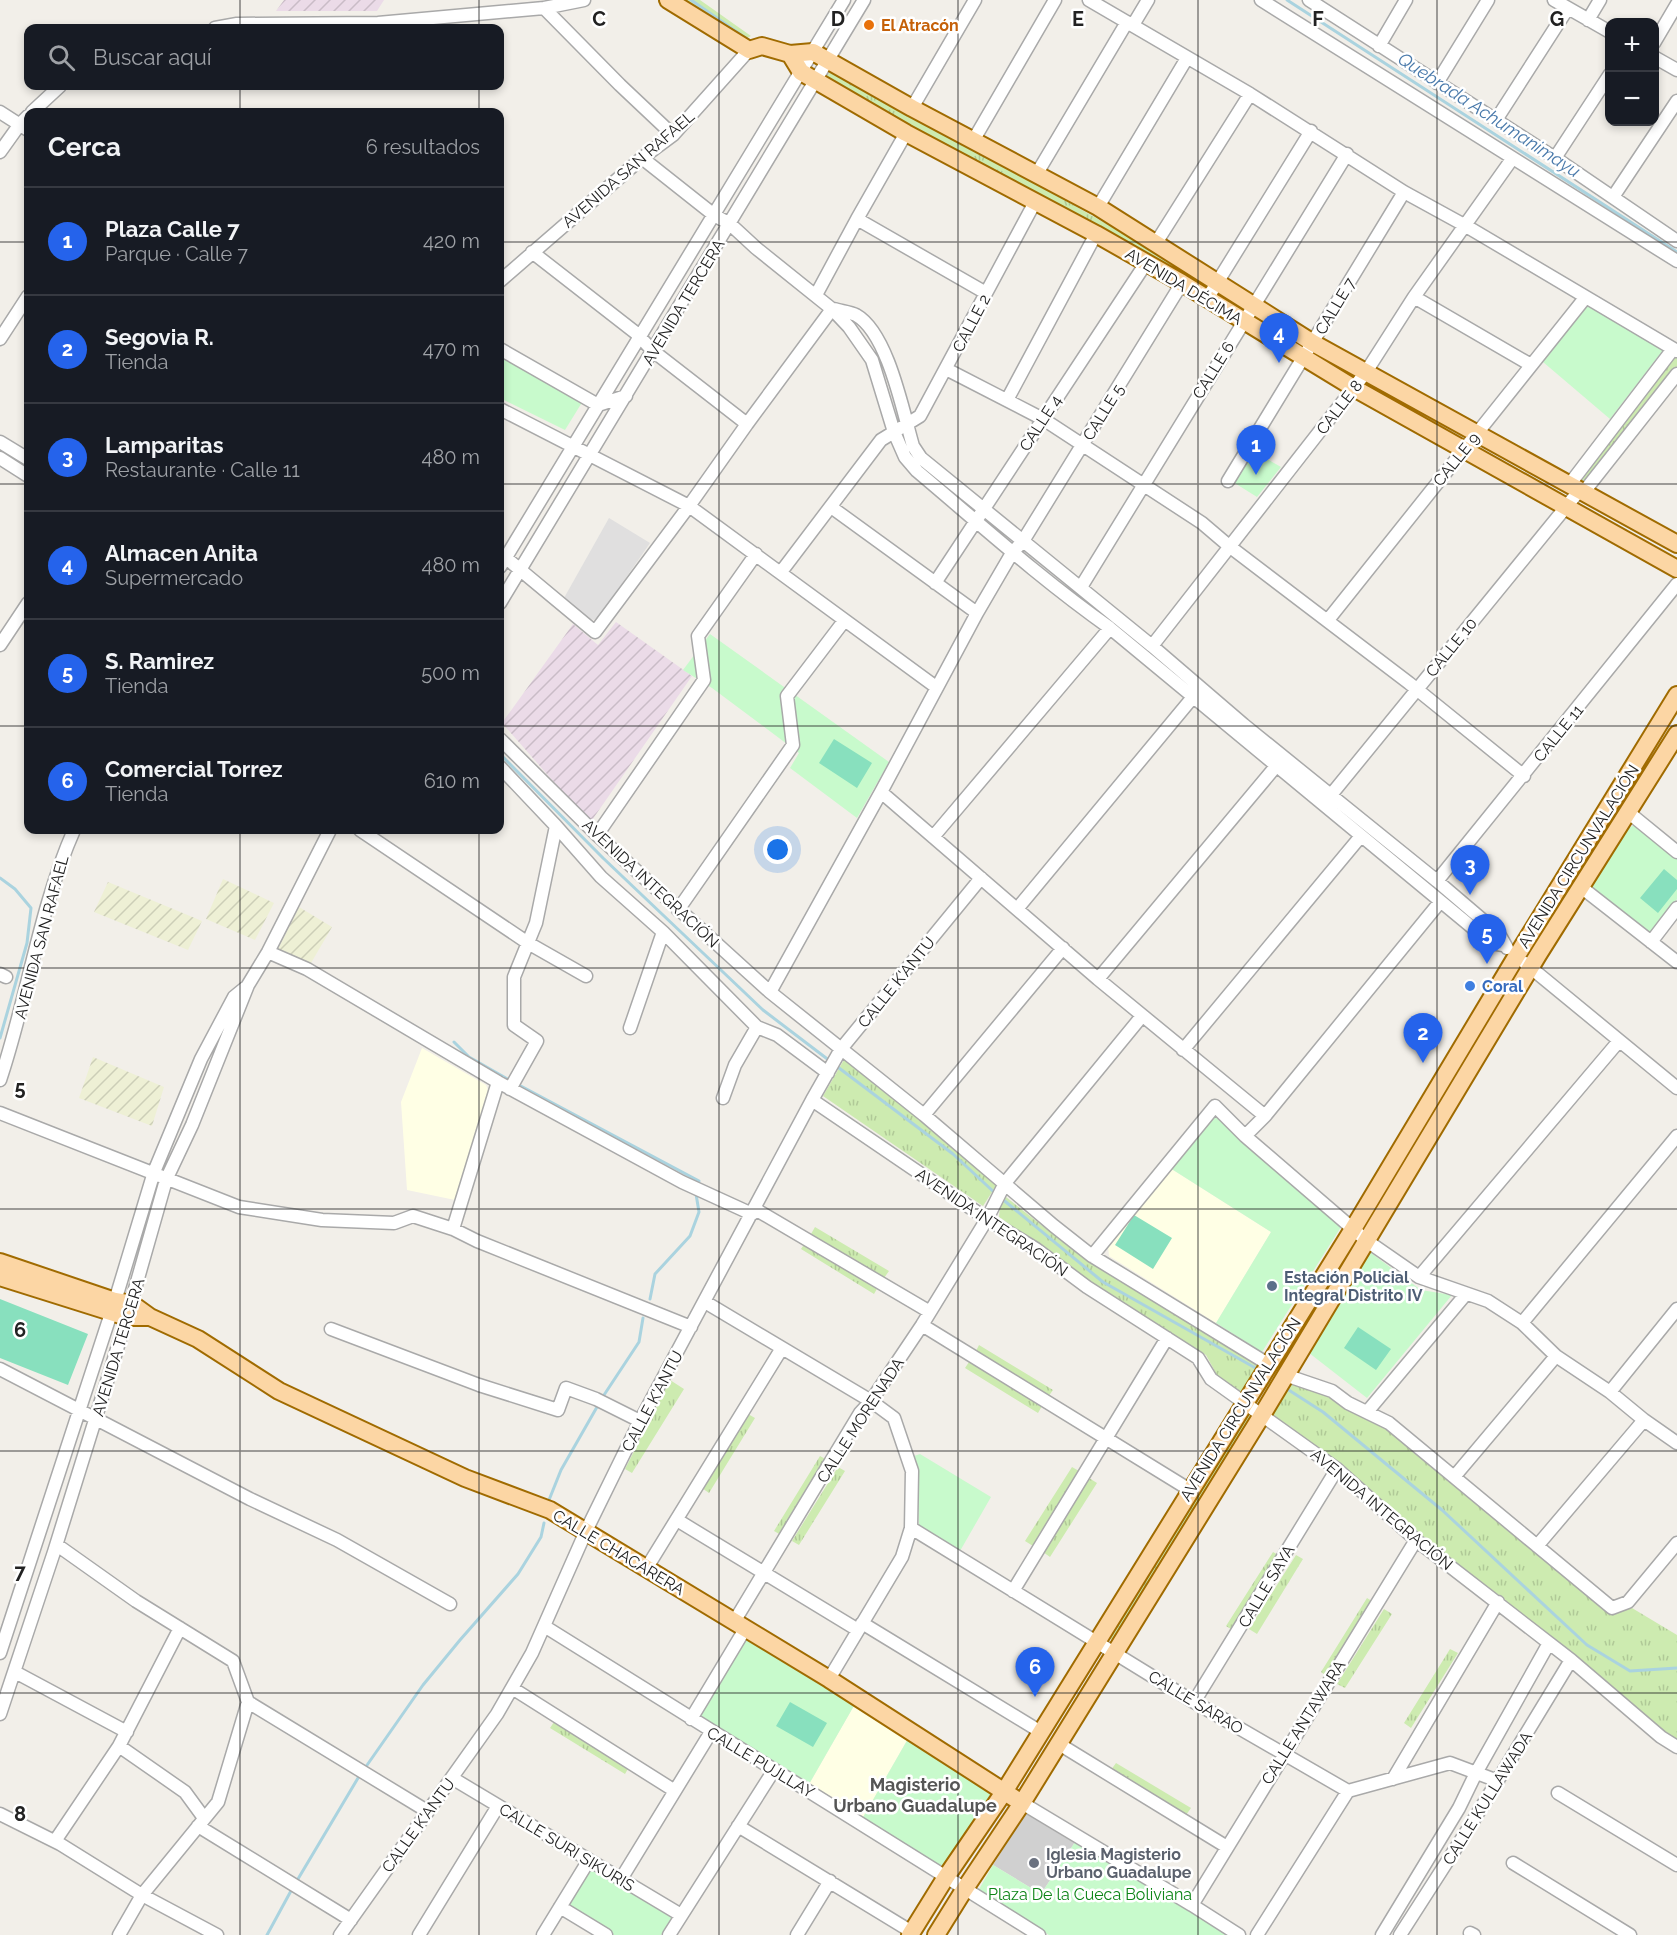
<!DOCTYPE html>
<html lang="es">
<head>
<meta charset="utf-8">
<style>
	body { margin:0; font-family:Raleway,sans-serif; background:#20242c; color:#f1f3f6 }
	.controls { position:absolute; right:18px; top:18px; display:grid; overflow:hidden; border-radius:12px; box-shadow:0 3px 9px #0003 }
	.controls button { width:54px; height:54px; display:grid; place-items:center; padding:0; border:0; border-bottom:2px solid #363941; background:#171b24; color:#f1f3f6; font:30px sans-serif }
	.you { position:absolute; left:778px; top:850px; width:21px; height:21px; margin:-15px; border:4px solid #fff; border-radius:50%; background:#1a73e8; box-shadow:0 0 0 9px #1a73e833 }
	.badge { display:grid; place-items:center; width:39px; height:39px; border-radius:50%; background:#2563eb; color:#fff; font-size:20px; font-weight:700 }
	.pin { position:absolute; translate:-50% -50px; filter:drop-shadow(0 2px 3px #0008) }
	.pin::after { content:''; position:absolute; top:32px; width:21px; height:18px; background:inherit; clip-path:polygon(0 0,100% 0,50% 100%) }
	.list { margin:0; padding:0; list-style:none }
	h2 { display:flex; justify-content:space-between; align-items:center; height:78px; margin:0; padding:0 24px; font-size:26px }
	h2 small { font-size:20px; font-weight:400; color:#9ea1a6 }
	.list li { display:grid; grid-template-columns:39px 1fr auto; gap:18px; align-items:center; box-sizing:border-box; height:108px; padding:0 24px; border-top:2px solid #363941 }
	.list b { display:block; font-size:22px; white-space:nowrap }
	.list p { margin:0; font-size:20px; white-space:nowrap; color:#9ea1a6 }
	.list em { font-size:20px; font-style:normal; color:#9ea1a6 }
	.icon { flex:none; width:33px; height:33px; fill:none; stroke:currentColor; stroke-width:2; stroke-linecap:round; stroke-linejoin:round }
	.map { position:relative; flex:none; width:1677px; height:1935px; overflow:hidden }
	.search { position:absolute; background:#171b24; box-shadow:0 3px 9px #0003; left:24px; top:24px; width:480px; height:66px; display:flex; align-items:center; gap:15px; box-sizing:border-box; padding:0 21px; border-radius:12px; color:#9ea1a6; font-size:22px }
	.panel { position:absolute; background:#171b24; box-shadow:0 3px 9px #0003; left:24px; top:108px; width:480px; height:726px; border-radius:12px }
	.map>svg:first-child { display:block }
</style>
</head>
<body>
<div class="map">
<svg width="1677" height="1935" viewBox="0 0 1677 1935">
	<defs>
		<pattern id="industrial-furrows" width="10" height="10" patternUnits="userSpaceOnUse" patternTransform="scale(1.5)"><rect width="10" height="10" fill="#ebdbe8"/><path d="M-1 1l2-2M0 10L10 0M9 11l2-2" fill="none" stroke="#c9bcc7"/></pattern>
		<pattern id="farmland-furrows" width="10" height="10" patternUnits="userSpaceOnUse" patternTransform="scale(1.5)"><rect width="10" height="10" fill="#eef0d5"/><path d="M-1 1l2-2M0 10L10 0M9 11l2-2" fill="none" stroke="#ccceb7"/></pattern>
		<pattern id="grass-tufts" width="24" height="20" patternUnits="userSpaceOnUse" patternTransform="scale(1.5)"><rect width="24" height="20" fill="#cdebb0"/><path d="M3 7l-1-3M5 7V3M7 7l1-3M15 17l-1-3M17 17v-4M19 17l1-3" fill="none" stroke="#b0c997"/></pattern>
	</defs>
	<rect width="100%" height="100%" fill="#f2efe9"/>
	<path fill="#e0dfdf" d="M609 518 650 543 599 617 594 620 586 618 564 598Z"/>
	<path fill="url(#industrial-furrows)" d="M284 0H384L377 11H276Z
		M616 622 692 676 590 823 502 723 573 624 598 645Z"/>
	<path fill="#ffffe5" d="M422 1048 486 1085 488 1090 455 1200 407 1190 401 1102Z
		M1170 1168 1271 1232 1216 1323 1109 1256 1108 1246Z
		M855 1704 909 1737 862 1819 808 1786Z"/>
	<path fill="#d0d0d0" d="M1032 1812 1077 1839 1041 1894 993 1865 1025 1814Z"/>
	<path fill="url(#farmland-furrows)" d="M223 879 274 903 255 940 206 919Z
		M108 882 202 921 188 950 94 912Z
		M299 907 332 927 311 963 278 949Z
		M93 1057 164 1087 152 1126 79 1098Z"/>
	<path fill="url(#grass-tufts)" d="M682 0H700L751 36 745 39Z
		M832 71 1040 186 1208 282 1203 289 1149 255 834 84 826 75Z
		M1674 355 1677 357V366L1585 485 1580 482C1612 440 1641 397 1674 355Z
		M845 1058 998 1183 983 1206 823 1096Z
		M1006 1197 1087 1261 1234 1351 1258 1364 1240 1395 1233 1387 1218 1377 1206 1355 1097 1286 999 1217 1000 1205Z
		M815 1227 889 1271 884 1278 811 1234Z
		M805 1243 878 1287 874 1294 801 1249Z
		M979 1345 1053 1390 1048 1397 975 1353Z
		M969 1362 1042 1406 1038 1413 965 1368Z
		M670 1380 684 1389 632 1473 625 1469Z
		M1293 1381 1333 1398 1377 1421 1612 1614 1632 1608 1677 1635V1740L1664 1732 1271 1415Z
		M1248 1412 1252 1415 1116 1642 1106 1636Z
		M748 1414 755 1418 709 1493 702 1488Z
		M820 1456 827 1460 781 1535 774 1531Z
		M838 1467 845 1471 799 1545 792 1541Z
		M1072 1467 1079 1471 1033 1546 1025 1541Z
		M1089 1478 1097 1483 1050 1557 1043 1552Z
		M1273 1552 1280 1556 1234 1631 1226 1626Z
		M1296 1555 1303 1559 1257 1634 1249 1629Z
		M1367 1598 1375 1603 1328 1677 1321 1672Z
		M1384 1609 1392 1614 1345 1688 1337 1684Z
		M1450 1649 1458 1653 1411 1728 1404 1723Z
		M554 1722 629 1767 625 1774 550 1728Z
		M1116 1763 1191 1808 1186 1815 1111 1770Z"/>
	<path fill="#c8facc" d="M1587 305 1664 349 1610 419 1543 362Z
		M500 347 586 396 565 430 500 398Z
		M1253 451 1281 467 1257 497 1233 482Z
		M710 634 889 762 857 818 790 768 799 753 712 688 683 670Z
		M1634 825 1677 859V899L1652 932 1646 931 1593 890V886L1627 829Z
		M1213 1108 1235 1135 1341 1227 1262 1352 1216 1323 1271 1232 1170 1168Z
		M1367 1250 1421 1290 1452 1295 1367 1398 1304 1349Z
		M920 1454 991 1497 960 1551 919 1526 917 1468 914 1456Z
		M747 1638 855 1704 808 1786 699 1718Z
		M909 1737 993 1790 944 1870 862 1819Z
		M1077 1839 1232 1935H1049L978 1891 993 1865 1041 1894Z
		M590 1865 673 1916 661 1935H614L565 1905Z"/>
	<path fill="#88e0be" d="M834 739 872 763 857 788 819 763Z
		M1664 869 1677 880V889L1658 913 1640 898Z
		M1134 1215 1172 1238 1153 1269 1115 1245Z
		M0 1299 88 1334 68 1385 0 1358Z
		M1358 1327 1391 1349 1376 1370 1344 1348Z
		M790 1702 827 1723 813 1747 776 1726Z"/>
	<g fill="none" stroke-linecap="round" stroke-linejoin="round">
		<path stroke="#aad3df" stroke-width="3" d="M691 0 750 41
			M1287 0 1677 252
			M0 449 17 459
			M500 754 603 858 763 1010 830 1061
			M0 878 15 889 31 908 27 943 0 1038
			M454 1042 469 1057 511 1081
			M835 1065 953 1154 996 1194
			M517 1084 699 1181 698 1184
			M1001 1198 1103 1282 1259 1370
			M650 1299 655 1274 690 1236 699 1212 696 1194
			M1284 1387 1323 1412 1442 1510 1587 1645 1630 1671 1677 1668
			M604 1395 639 1342 643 1318
			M549 1500 561 1470 597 1407
			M365 1768 423 1685 460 1640 518 1574 541 1537 544 1523
			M295 1884 361 1773
			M267 1935 292 1889"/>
		<g stroke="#a9a9a9" stroke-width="15">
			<path id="minor" d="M1089 0 1250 94 1404 192 1466 226 1677 351
				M1261 0 1677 261
				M1309 0 1555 158 1677 241
				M1554 0 1610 32
				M544 8 620 85 673 135
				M1588 20 1600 0
				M1133 25 1148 0
				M215 28 237 24 378 23 544 8 584 0
				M1654 43 1677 4
				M1379 46 1406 0
				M1654 57 1677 70
				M1437 83 1488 0
				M912 108 975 0
				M0 112 28 130
				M32 112 60 86
				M1496 120 1568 8
				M973 141 1055 0
				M0 152 20 124 28 116
				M642 158 714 215 730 224 756 248 832 309 849 327 872 360 894 432 905 457 917 471C981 525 1042 580 1110 628L1491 943 1503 945
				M1555 158 1610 74
				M1036 175 1127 22
				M1613 197 1677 101
				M1098 207 1187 58
				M857 219 986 293
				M1156 243 1250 94
				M500 281 642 158 673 135 749 50
				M816 295 857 219 906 133
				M1414 297 1531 365
				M1207 299 1311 131
				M834 309C840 311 850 312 856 315 888 333 903 412 913 446L921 458 1152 646 1244 725 1437 881 1499 934 1507 948
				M0 339 28 296
				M500 349 598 405 626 396
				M946 369 1043 419 1202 523 1229 546 1409 683 1524 776
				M1007 400 1096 234
				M500 409 689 506 936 687
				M747 424 832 309
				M0 442 28 459
				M0 458 28 476
				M1228 481 1404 192
				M1569 485 1673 349
				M1583 493 1677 374
				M831 507 977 613
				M500 553 595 632 689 506 747 424 653 351 636 333 532 252
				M500 567 844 0
				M781 572 881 440 920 416 1035 202
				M935 583 1146 263
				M1081 587 1347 154
				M500 603 864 0
				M1328 620 1585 298
				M0 645 28 603
				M1152 646 1366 372 1414 297 1512 159
				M500 739 597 835 770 992 924 1115 1054 1226 1092 1256 1268 1364
				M500 767 556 826 601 877 663 932 757 1027 777 1035 828 1073
				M881 792 1098 979 1265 1116
				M1326 801 1579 491
				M1628 812 1677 852
				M360 830 528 943 586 976
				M597 835 704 680 698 636 756 554
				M933 837 1110 628
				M1437 881 1677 584
				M1581 887 1677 962
				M1017 909 1198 691
				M678 910 793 745 787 696 844 621
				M1651 942 1677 908
				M268 952 307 969 498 1082 682 1182 752 1214
				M1525 963 1677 1088
				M0 974 6 977
				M1098 979 1277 765
				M770 992 881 792 977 613 1012 553 1023 541 1182 283
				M630 1028 663 932
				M1183 1050 1361 836
				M0 1080C28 997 39 909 74 830
				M510 1089 537 1041 514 1025V977L536 923 556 826
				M723 1098 735 1065 757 1027
				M812 1100 987 1219 1036 1249 1087 1287 1198 1358 1211 1379 1337 1469 1416 1540 1571 1660 1661 1737 1677 1747
				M0 1113 239 1207 322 1220 394 1223 413 1216 453 1229 477 1241 691 1327
				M924 1115 1063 948
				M1245 1136 1265 1116 1440 902
				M755 1209 930 1312
				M453 1229 498 1082
				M1092 1256 1215 1106 1245 1136 1367 1241 1419 1277 1488 1301 1522 1323 1556 1356 1610 1392 1644 1420 1677 1443
				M1419 1277 1619 1041
				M705 1302 871 1401 894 1418 912 1471 911 1528 902 1557 829 1679
				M1522 1323 1677 1136
				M922 1325 1190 1490
				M331 1329 479 1385 558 1410 566 1388 596 1399 640 1421
				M0 1369 250 1499 337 1540 450 1604
				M1285 1375 1332 1391 1348 1403 1389 1423 1612 1608 1628 1602 1677 1543
				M1610 1392 1677 1309
				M1367 1412 1466 1294
				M1454 1477 1556 1356
				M677 1520 858 1630
				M911 1528 1194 1702 1348 1791 1450 1763 1498 1781
				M57 1545 136 1601 233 1661 248 1702 427 1811
				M1537 1546 1644 1420
				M646 1569 782 1348
				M1013 1591 1167 1338
				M734 1622 860 1413 871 1401 922 1325 987 1219 1005 1183 1142 1016
				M862 1623 1041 1732
				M544 1626 1039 1935
				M0 1653 115 1301 154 1172 201 1059 234 997 245 988
				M15 1672 127 1732
				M512 1688 675 1791
				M1194 1702 1337 1469
				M0 1714 54 1552 127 1317 166 1180 192 1125 248 985 268 952 330 830
				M691 1719 745 1629
				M1059 1744 1227 1847
				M119 1746 185 1792 204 1818
				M452 1778 681 1915
				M1393 1779 1498 1602
				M1558 1793 1677 1865
				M1022 1803 1192 1905 1239 1935
				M0 1814 60 1844 142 1895 217 1935
				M198 1826 351 1920
				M738 1826 912 1932
				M55 1841 119 1746 180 1628
				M1513 1863 1630 1935
				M621 1879 711 1732
				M1192 1905 1416 1540
				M560 1907 606 1935
				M1470 1933 1474 1935
				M119 1935 142 1895 218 1802 248 1702
				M340 1935 497 1714 532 1653 586 1531 640 1421 812 1100 841 1049 981 878
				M419 1935 498 1806
				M543 1935 589 1860
				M669 1935 774 1770
				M797 1935 830 1881
				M1257 1935 1348 1791
				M1382 1935 1459 1808 1476 1773 1549 1643
				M1400 1935 1470 1826 1571 1660"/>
		</g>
		<g stroke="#a06b00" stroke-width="20">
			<path id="major" d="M668 0 749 50 762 46 790 54 813 52 912 108 1098 207 1313 343 1677 544
				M790 54 801 72 906 133 1096 234 1182 283 1354 388 1677 569
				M0 1262 115 1301 132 1304 150 1317 198 1339 279 1391 465 1478 550 1510 829 1679 1014 1798
				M0 1277 127 1317H150
				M910 1935 946 1877 1004 1792 1353 1229 1516 957 1677 695
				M936 1935 964 1890 1022 1803 1262 1415 1538 955 1677 734"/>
		</g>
		<use href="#minor" stroke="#fff" stroke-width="12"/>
		<use href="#major" stroke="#fcd6a4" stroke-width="16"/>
	</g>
	<path fill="none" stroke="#222" stroke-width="1.5" stroke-opacity="0.55" d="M240 0V28M479 0V28M719 0V1935M958 0V1935M1198 0V1935M1437 0V1935M240 86V112M479 86V112M0 242H28M500 242H1677M0 484H28M500 484H1677M0 726H28M500 726H1677M240 830V1935M479 830V1935M0 968H1677M0 1209H1677M0 1451H1677M0 1693H1677"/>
	<circle fill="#e8710a" stroke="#fff" stroke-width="2" cx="869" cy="25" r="6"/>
	<circle fill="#3f7fe0" stroke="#fff" stroke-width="2" cx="1470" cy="986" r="6"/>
	<circle fill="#5c6f8a" stroke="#fff" stroke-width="2" cx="1272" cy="1286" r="6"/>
	<circle fill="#6b7280" stroke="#fff" stroke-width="2" cx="1034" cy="1863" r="6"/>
	<g text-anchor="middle" stroke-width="5" stroke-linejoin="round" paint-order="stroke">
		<g font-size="16" font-weight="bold" fill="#c56008" stroke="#fff" text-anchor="start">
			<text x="881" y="31">El Atracón</text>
		</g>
		<g font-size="16" fill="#222" stroke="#fff">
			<text transform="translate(628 169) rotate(-41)" y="6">AVENIDA SAN RAFAEL</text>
			<text transform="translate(1184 286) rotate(31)" y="6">AVENIDA DÉCIMA</text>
			<text transform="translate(683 302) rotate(-59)" y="6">AVENIDA TERCERA</text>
			<text transform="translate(1335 306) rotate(-59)" y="6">CALLE 7</text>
			<text transform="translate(971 323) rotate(-62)" y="6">CALLE 2</text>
			<text transform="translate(1213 370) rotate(-58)" y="6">CALLE 6</text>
			<text transform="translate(1339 407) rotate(-52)" y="6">CALLE 8</text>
			<text transform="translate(1103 412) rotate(-58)" y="6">CALLE 5</text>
			<text transform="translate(1040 423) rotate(-57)" y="6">CALLE 4</text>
			<text transform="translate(1456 459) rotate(-51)" y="6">CALLE 9</text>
			<text transform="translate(1451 647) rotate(-51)" y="6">CALLE 10</text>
			<text transform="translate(1558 733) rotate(-51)" y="6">CALLE 11</text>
			<text transform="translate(1578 856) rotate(-58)" y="6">AVENIDA CIRCUNVALACIÓN</text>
			<text transform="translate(651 883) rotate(43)" y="6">AVENIDA INTEGRACIÓN</text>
			<text transform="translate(41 937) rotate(-75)" y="6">AVENIDA SAN RAFAEL</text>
			<text transform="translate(896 982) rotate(-51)" y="6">CALLE K'ANTU</text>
			<text transform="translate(992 1222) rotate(34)" y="6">AVENIDA INTEGRACIÓN</text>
			<text transform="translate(118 1347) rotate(-73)" y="6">AVENIDA TERCERA</text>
			<text transform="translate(652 1401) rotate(-62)" y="6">CALLE K'ANTU</text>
			<text transform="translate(1240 1409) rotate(-58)" y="6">AVENIDA CIRCUNVALACIÓN</text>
			<text transform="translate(860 1420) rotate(-57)" y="6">CALLE MORENADA</text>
			<text transform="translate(1382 1509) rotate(40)" y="6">AVENIDA INTEGRACIÓN</text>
			<text transform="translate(619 1552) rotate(31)" y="6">CALLE CHACARERA</text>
			<text transform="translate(1266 1586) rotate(-59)" y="6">CALLE SAYA</text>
			<text transform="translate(1196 1702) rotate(31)" y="6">CALLE SARAO</text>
			<text transform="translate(1303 1722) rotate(-58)" y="6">CALLE ANTAWARA</text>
			<text transform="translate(761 1762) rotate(31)" y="6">CALLE PUJLLAY</text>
			<text transform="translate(1487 1798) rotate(-58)" y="6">CALLE KULLAWADA</text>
			<text transform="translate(418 1825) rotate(-54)" y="6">CALLE K'ANTU</text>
			<text transform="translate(567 1847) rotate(31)" y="6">CALLE SURI SIKURIS</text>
		</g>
		<g font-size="16" font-weight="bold" fill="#366cbe" stroke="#fff" text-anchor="start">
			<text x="1482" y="992">Coral</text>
		</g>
		<g font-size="16" font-weight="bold" fill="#4e5e75" stroke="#fff" text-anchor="start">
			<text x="1284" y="1283">Estación Policial<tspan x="1284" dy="18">Integral Distrito IV</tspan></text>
		</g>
		<g font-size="16" font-weight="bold" fill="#5b616d" stroke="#fff" text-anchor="start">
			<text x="1046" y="1860">Iglesia Magisterio<tspan x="1046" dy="18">Urbano Guadalupe</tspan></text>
		</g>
		<g font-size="16" fill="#0c8416" stroke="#fff">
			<text x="1090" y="1900">Plaza De la Cueca Boliviana</text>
		</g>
		<g font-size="18" font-style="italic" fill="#4a7aab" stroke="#fff">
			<text transform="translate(1489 115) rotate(33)" y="6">Quebrada Achumanimayu</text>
		</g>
		<g font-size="18" font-weight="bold" fill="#555" stroke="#fff">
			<text x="915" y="1791">Magisterio<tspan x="915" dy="21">Urbano Guadalupe</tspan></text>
		</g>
	</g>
	<g font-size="20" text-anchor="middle" font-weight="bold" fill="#222" stroke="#fff" stroke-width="5" stroke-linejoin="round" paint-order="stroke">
		<text x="599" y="26">C</text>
		<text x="838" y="26">D</text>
		<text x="1078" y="26">E</text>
		<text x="1318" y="26">F</text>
		<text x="1557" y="26">G</text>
		<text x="20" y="1095">5</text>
		<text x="20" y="1337">6</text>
		<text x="20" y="1579">7</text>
		<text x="20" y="1821">8</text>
	</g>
</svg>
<div class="controls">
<button>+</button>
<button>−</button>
</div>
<div class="you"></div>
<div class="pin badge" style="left:1256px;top:475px">1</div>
<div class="pin badge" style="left:1423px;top:1063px">2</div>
<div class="pin badge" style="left:1470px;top:895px">3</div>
<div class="pin badge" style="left:1279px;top:363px">4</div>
<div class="pin badge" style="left:1487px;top:964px">5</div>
<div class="pin badge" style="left:1035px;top:1697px">6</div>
<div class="search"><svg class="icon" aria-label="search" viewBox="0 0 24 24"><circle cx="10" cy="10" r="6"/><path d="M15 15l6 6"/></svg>Buscar aquí</div>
<section class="panel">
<h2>Cerca<small>6 resultados</small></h2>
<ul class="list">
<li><span class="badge">1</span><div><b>Plaza Calle 7</b><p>Parque · Calle 7</p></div><em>420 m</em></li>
<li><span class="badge">2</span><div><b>Segovia R.</b><p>Tienda</p></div><em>470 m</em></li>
<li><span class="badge">3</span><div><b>Lamparitas</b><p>Restaurante · Calle 11</p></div><em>480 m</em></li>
<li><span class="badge">4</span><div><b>Almacen Anita</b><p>Supermercado</p></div><em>480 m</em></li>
<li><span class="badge">5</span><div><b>S. Ramirez</b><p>Tienda</p></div><em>500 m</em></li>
<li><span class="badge">6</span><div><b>Comercial Torrez</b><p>Tienda</p></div><em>610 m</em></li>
</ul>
</section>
</div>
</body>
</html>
